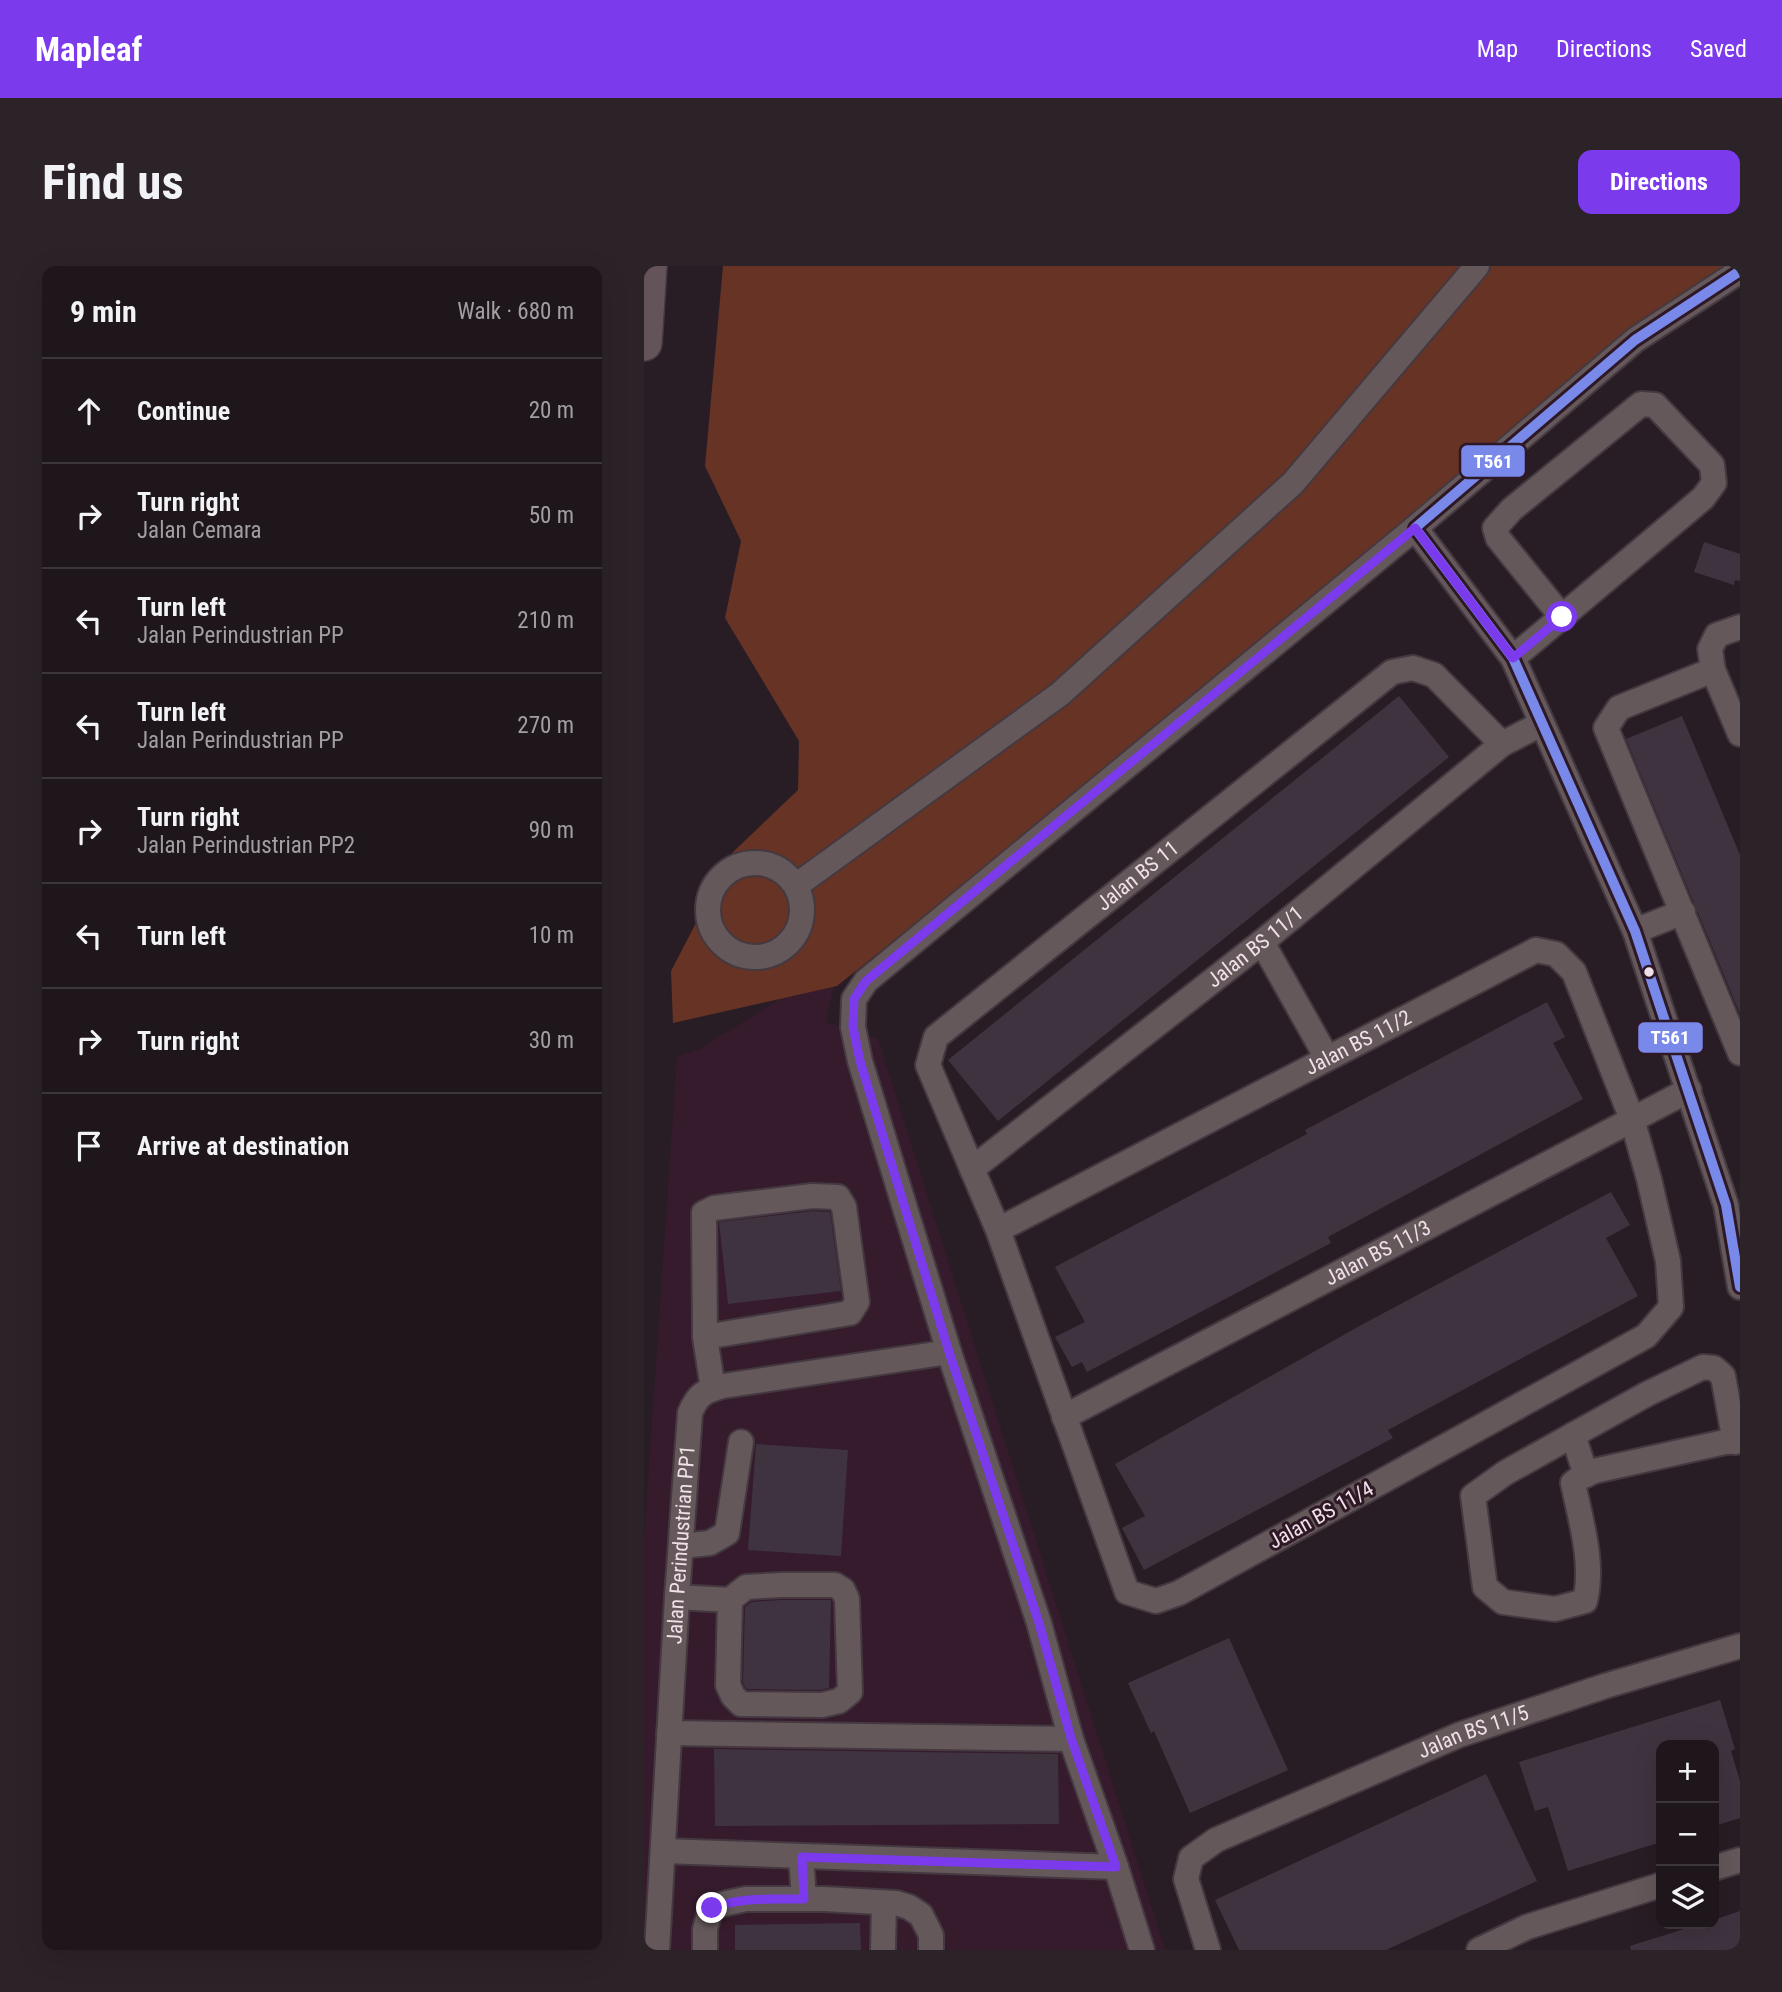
<!DOCTYPE html>
<html lang="en">
<head>
<meta charset="utf-8">
<style>
	body { margin:0; font-family:"Roboto Condensed",sans-serif; background:#2c2329; color:#f1f3f6 }
	.controls { position:absolute; right:21px; bottom:21px; display:grid; overflow:hidden; border-radius:14px; box-shadow:0 7px 28px #0002 }
	.controls button { width:63px; height:63px; display:grid; place-items:center; padding:0; border:0; border-bottom:2px solid #3c353b; background:#1f161c; color:#f1f3f6; font:35px sans-serif }
	.stop { position:absolute; width:21px; height:21px; margin:-16px; border:5px solid #7c3aed; border-radius:50%; background:#fff }
	.stop.end { background:#7c3aed; border-color:#fff; box-shadow:0 2px 7px #0008 }
	.list { margin:0; padding:0; list-style:none }
	h2 { display:flex; justify-content:space-between; align-items:center; height:91px; margin:0; padding:0 28px; font-size:30px }
	h2 small { font-size:23px; font-weight:400; color:#a19fa3 }
	.list li { display:grid; grid-template-columns:46px 1fr auto; gap:21px; align-items:center; box-sizing:border-box; height:105px; padding:0 28px; border-top:2px solid #3c353b }
	.list b { display:block; font-size:26px; white-space:nowrap }
	.list p { margin:0; font-size:23px; white-space:nowrap; color:#a19fa3 }
	.list em { font-size:23px; font-style:normal; color:#a19fa3 }
	.icon { flex:none; width:38px; height:38px; fill:none; stroke:currentColor; stroke-width:2; stroke-linecap:round; stroke-linejoin:round }
	.map { position:relative; flex:none; width:1096px; height:1684px; overflow:hidden; border-radius:14px }
	header { display:flex; align-items:center; gap:42px; box-sizing:border-box; height:98px; padding:0 35px; background:#7c3aed; color:#fff }
	header strong { font-size:33px }
	nav { display:flex; gap:38px; margin-inline-start:auto; font-size:24px }
	.intro { display:flex; align-items:center; justify-content:space-between; box-sizing:border-box; height:168px; padding:0 42px }
	h1 { margin:0; font-size:49px }
	.button { padding:18px 32px; border-radius:14px; background:#7c3aed; color:#fff; font-size:24px; font-weight:700 }
	main { display:flex; gap:42px; padding:0 42px }
	aside { flex:1; background:#1f161c; border-radius:14px; box-shadow:0 7px 28px #0002 }
	.map>svg:first-child { display:block }
</style>
</head>
<body>
<header>
<strong>Mapleaf</strong>
<nav><a>Map</a><a>Directions</a><a>Saved</a></nav>
</header>
<div class="intro"><h1>Find us</h1><a class="button">Directions</a></div>
<main>
<aside>
<h2>9 min<small>Walk · 680 m</small></h2>
<ul class="list">
<li><svg class="icon" aria-label="ahead" viewBox="0 0 24 24"><path d="M12 20V5M6 11l6-6 6 6"/></svg><div><b>Continue</b></div><em>20 m</em></li>
<li><svg class="icon" aria-label="right" viewBox="0 0 24 24"><path d="M7 20v-9h11M14 6l5 5-5 5"/></svg><div><b>Turn right</b><p>Jalan Cemara</p></div><em>50 m</em></li>
<li><svg class="icon" aria-label="left" viewBox="0 0 24 24"><path d="M17 20v-9H6M10 6l-5 5 5 5"/></svg><div><b>Turn left</b><p>Jalan Perindustrian PP</p></div><em>210 m</em></li>
<li><svg class="icon" aria-label="left" viewBox="0 0 24 24"><path d="M17 20v-9H6M10 6l-5 5 5 5"/></svg><div><b>Turn left</b><p>Jalan Perindustrian PP</p></div><em>270 m</em></li>
<li><svg class="icon" aria-label="right" viewBox="0 0 24 24"><path d="M7 20v-9h11M14 6l5 5-5 5"/></svg><div><b>Turn right</b><p>Jalan Perindustrian PP2</p></div><em>90 m</em></li>
<li><svg class="icon" aria-label="left" viewBox="0 0 24 24"><path d="M17 20v-9H6M10 6l-5 5 5 5"/></svg><div><b>Turn left</b></div><em>10 m</em></li>
<li><svg class="icon" aria-label="right" viewBox="0 0 24 24"><path d="M7 20v-9h11M14 6l5 5-5 5"/></svg><div><b>Turn right</b></div><em>30 m</em></li>
<li><svg class="icon" aria-label="arrive" viewBox="0 0 24 24"><path d="M6 21V4h12l-3 4 3 4H6"/></svg><div><b>Arrive at destination</b></div></li>
</ul>
</aside>
<div class="map">
<svg width="1096" height="1684" viewBox="0 0 1096 1684">
	<rect width="100%" height="100%" fill="#291d25"/>
	<path fill="#351b2c" d="M197 695 181 756 234 773 521 1684H0V1273L33 791 54 784Z"/>
	<path fill="#663324" d="M79 0H1092L193 720 29 757 27 705 89 586 154 524 155 475 81 352 97 275 61 200Z"/>
	<path fill="#3f3340" d="M1060 276 1096 288V315L1091 314 1090 319 1050 306Z
		M755 430 805 491 354 855 304 794Z
		M1038 450 1096 589V748L982 473Z
		M903 736 921 771 909 777 939 833 684 971 687 977 443 1106 438 1096 428 1101 411 1071 441 1056 411 1001 663 868 661 864Z
		M967 926 986 959 962 972 994 1030 744 1164 749 1172 500 1304 478 1262 501 1250 471 1198 719 1058Z
		M169 945 186 946 197 1025 84 1038 75 956Z
		M112 1178 204 1184 197 1290 104 1284Z
		M137 1334H187L185 1422 176 1424 103 1423 101 1421 99 1416 101 1341 108 1336Z
		M585 1372 644 1504 546 1547 510 1465 507 1467 484 1417Z
		M1076 1434 1091 1483 1087 1485 1096 1515V1552L1070 1560V1479H1017V1576L924 1605 904 1541 891 1545 875 1496Z
		M70 1483 414 1488 415 1558 71 1560Z
		M842 1508 893 1615 742 1684H595L571 1634Z
		M1096 1645V1684H987L986 1680 1056 1658H1070V1654Z
		M216 1657 217 1684H91V1659Z"/>
	<g fill="none" stroke-linecap="round" stroke-linejoin="round">
		<g stroke="#443940" stroke-width="28">
			<g id="minor">
				<path d="M771 262 869 392 991 665 1082 939 1096 1021"/>
				<path d="M1096 361 1073 369 1066 383 1069 404 975 442 962 462 1096 787"/>
				<path d="M869 392 1059 232 1070 217 1068 199 1011 139 997 138 868 243 851 262 854 272 918 351"/>
				<path d="M1069 404 1096 468"/>
				<circle cx="111" cy="644" r="47"/>
				<path d="M153 619 416 428 649 217 833 0"/>
				<path d="M991 665 1039 646"/>
				<path d="M618 676 683 792"/>
				<path id="s1" d="M328 903 618 676 858 478 897 458"/>
				<path id="s2" d="M354 964 892 684 912 688 930 706 988 853 1005 913 1024 995 1027 1041 1002 1070 535 1327 512 1335 483 1326 354 964 284 799 292 771 748 406 769 402 790 409 858 478"/>
				<path d="M61 1071 206 1047 213 1036 200 941 194 931 168 930 70 942 60 947 61 1071 69 1123"/>
				<path id="s3" d="M420 1151 1045 824"/>
				<path d="M929 1169 942 1209"/>
				<path d="M1091 1176 1079 1110 1070 1102 1059 1101 1003 1128 929 1169 861 1207 829 1230 841 1321 859 1336 911 1343 941 1335C950 1297 937 1256 929 1217L937 1211 950 1205 1081 1176 1096 1175"/>
				<path d="M38 1280 66 1277 83 1267 97 1176"/>
				<path d="M33 1331 86 1334 102 1321 137 1319H191L199 1324 203 1333 206 1426 195 1435 178 1439 97 1438 89 1430 84 1419 86 1334"/>
				<path d="M25 1467 427 1473"/>
				<path d="M19 1585 472 1601"/>
				<path d="M157 1591 160 1633"/>
				<path d="M1070 1602 1096 1594"/>
				<path id="s4" d="M13 1684 33 1331 46 1147C54 1128 60 1125 79 1120L305 1086"/>
				<path d="M61 1684V1663L67 1642 83 1637 102 1633H180L252 1637 265 1641 277 1649 287 1669V1684"/>
				<path d="M239 1684 240 1637"/>
				<path d="M498 1684 472 1601 427 1473 395 1357 305 1086 216 795 209 761 210 733 222 715 771 262 991 74 1096 5"/>
				<path id="s5" d="M564 1684 542 1613 547 1592 572 1574 815 1469 961 1420 1096 1380"/>
				<path d="M835 1684 883 1661 1017 1619"/>
			</g>
		</g>
		<g stroke="#443940" stroke-width="38">
			<path id="highway" d="M0 77 5 0"/>
		</g>
		<use href="#minor" stroke="#64585a" stroke-width="24"/>
		<use href="#highway" stroke="#645459" stroke-width="35"/>
		<g stroke="#2e1826" stroke-width="16">
			<path id="bus-1" d="M1096 5 991 74 771 262 869 392 991 665 1082 939 1096 1021"/>
		</g>
		<use href="#bus-1" stroke="#7889e9" stroke-width="10"/>
	</g>
	<g fill="none" stroke-linecap="round" stroke-linejoin="round">
		<path stroke="#7c3aed" stroke-width="9" d="M68 1642C98 1631 128 1633 160 1633L158 1591 472 1601 427 1472 395 1357 305 1086 216 795 209 761 210 733 222 715 771 262 869 392 918 351"/>
	</g>
	<circle fill="#f0e0e9" stroke="#2e1826" stroke-width="2.5" cx="1005" cy="706" r="6"/>
	<g text-anchor="middle" stroke-width="6" stroke-linejoin="round" paint-order="stroke">
		<g font-size="21" fill="#f0e0e9" stroke="#2e1826">
			<text dy="7" stroke="none"><textPath href="#s2" startOffset="2480">Jalan BS 11</textPath></text>
			<text dy="7" stroke="none"><textPath href="#s1" startOffset="360">Jalan BS 11/1</textPath></text>
			<text dy="7" stroke="none"><textPath href="#s2" startOffset="406">Jalan BS 11/2</textPath></text>
			<text dy="7" stroke="none"><textPath href="#s3" startOffset="354">Jalan BS 11/3</textPath></text>
			<text transform="translate(677 1249) rotate(-29)" y="7">Jalan BS 11/4</text>
			<text dy="7" stroke="none"><textPath href="#s4" startOffset="406">Jalan Perindustrian PP1</textPath></text>
			<text dy="7" stroke="none"><textPath href="#s5" startOffset="406">Jalan BS 11/5</textPath></text>
		</g>
	</g>
	<g stroke="#2e1826" stroke-width="2.5">
		<rect x="816" y="178" width="66" height="34" rx="7" fill="#7889e9"/>
		<rect x="993" y="755" width="67" height="33" rx="7" fill="#7889e9"/>
	</g>
	<g font-size="19" text-anchor="middle" font-weight="bold" fill="#fff">
		<text x="849" y="202">T561</text>
		<text x="1026" y="778">T561</text>
	</g>
</svg>
<div class="controls">
<button>+</button>
<button>−</button>
<button><svg class="icon" aria-label="layers" viewBox="0 0 24 24"><path d="M12 4l9 5-9 5-9-5zM3 14l9 5 9-5"/></svg></button>
</div>
<div class="stop" style="left:918px;top:351px"></div>
<div class="stop end" style="left:68px;top:1642px"></div>
</div>
</main>
</body>
</html>
